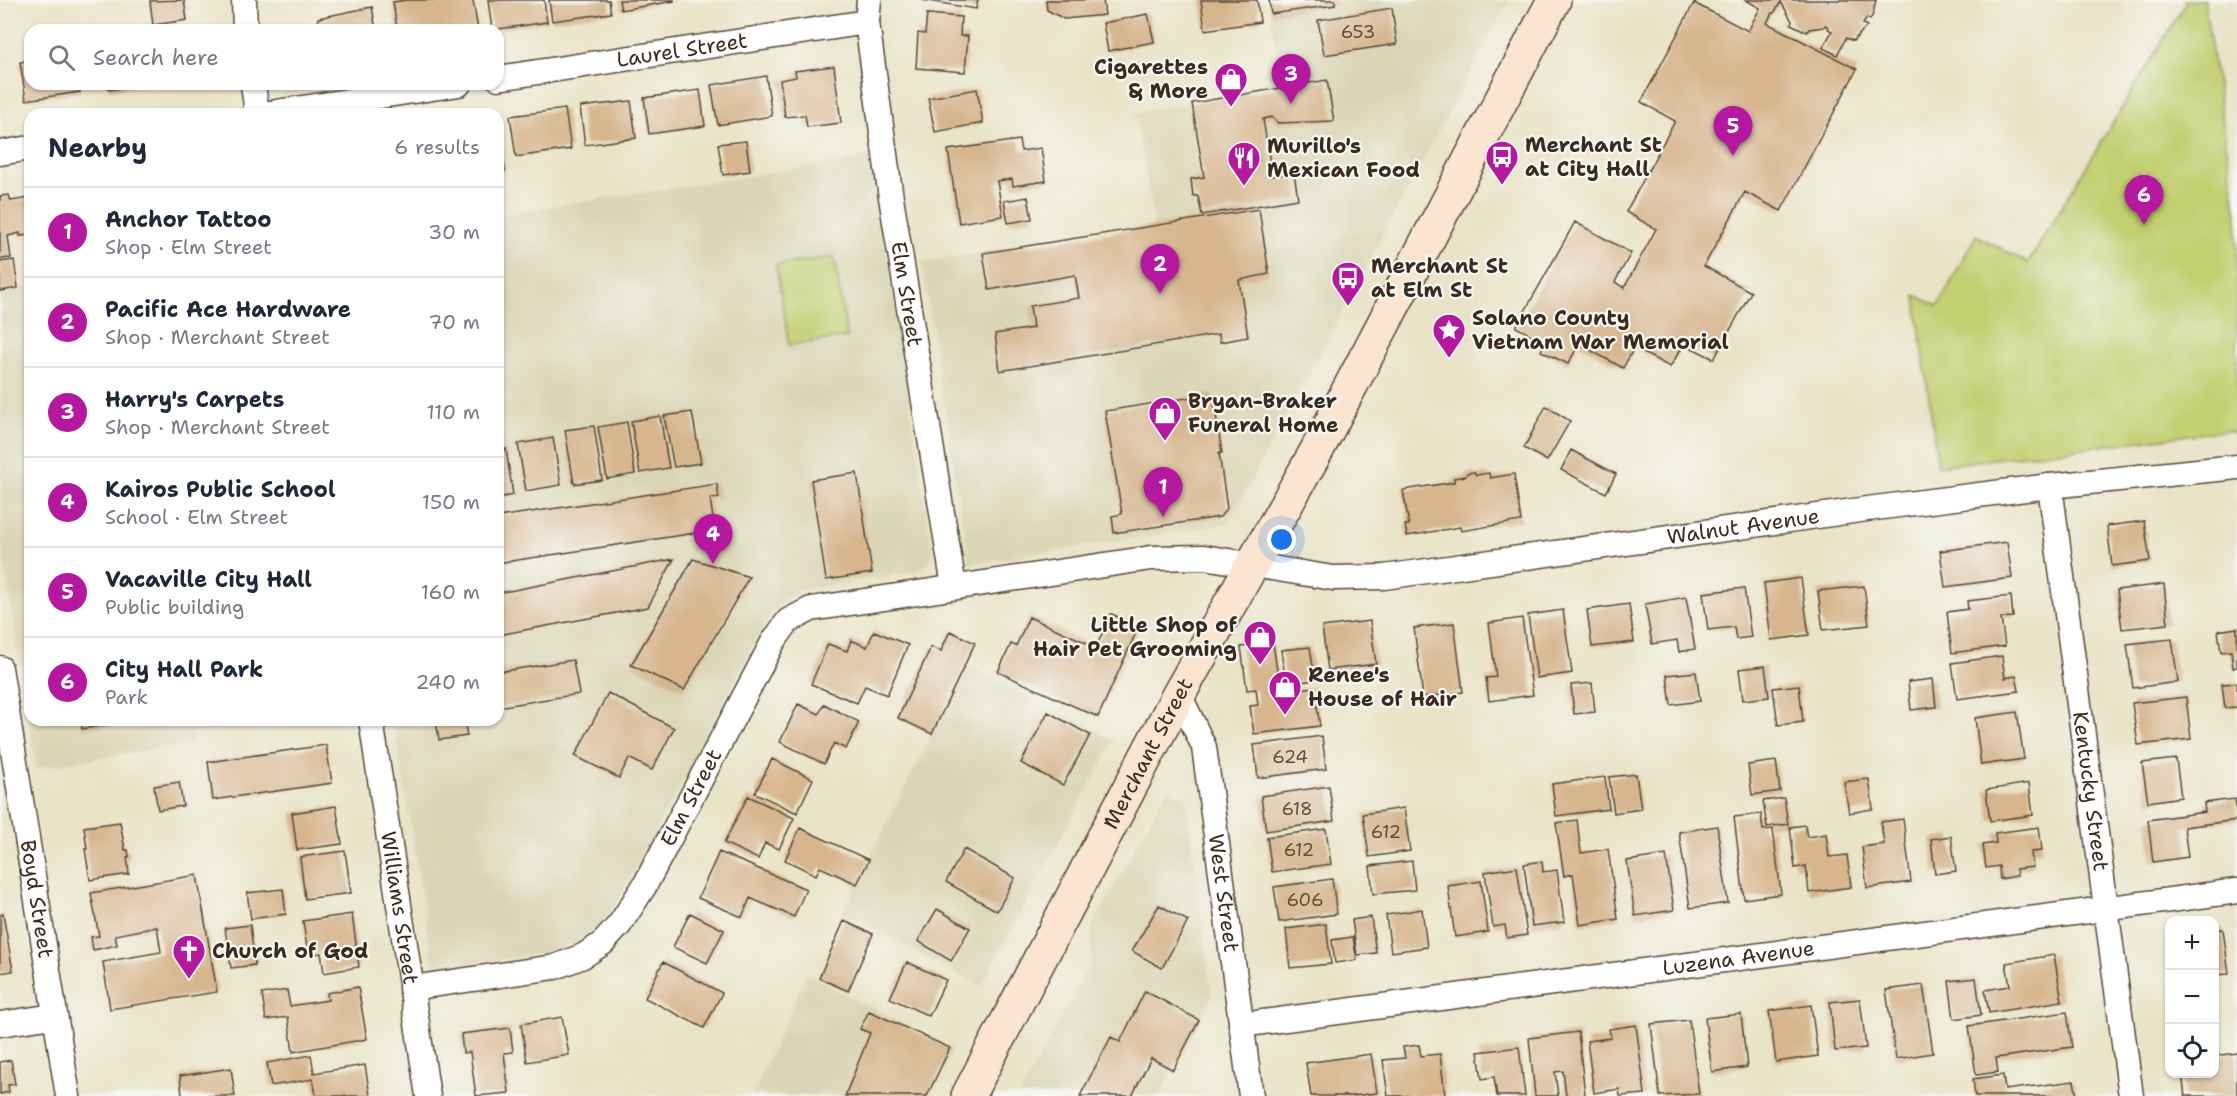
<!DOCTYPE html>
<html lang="en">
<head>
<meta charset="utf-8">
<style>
	body { margin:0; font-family:"Shantell Sans",sans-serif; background:#f2f2f3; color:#1f2937 }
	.controls { position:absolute; right:18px; bottom:18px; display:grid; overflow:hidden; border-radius:12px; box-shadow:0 2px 4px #0004 }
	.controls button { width:54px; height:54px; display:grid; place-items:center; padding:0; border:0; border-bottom:2px solid #e0e1e3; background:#fff; color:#1f2937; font:30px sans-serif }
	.you { position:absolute; left:1282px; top:540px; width:21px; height:21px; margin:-15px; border:4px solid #fff; border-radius:50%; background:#1a73e8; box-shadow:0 0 0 9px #1a73e833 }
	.badge { display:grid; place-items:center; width:39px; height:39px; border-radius:50%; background:#b5179e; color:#fff; font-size:20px; font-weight:700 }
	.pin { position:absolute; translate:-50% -50px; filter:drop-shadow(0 2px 3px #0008) }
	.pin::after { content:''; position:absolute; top:32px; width:21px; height:18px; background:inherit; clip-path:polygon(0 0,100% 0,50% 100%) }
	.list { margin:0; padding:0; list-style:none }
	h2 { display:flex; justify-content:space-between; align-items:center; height:78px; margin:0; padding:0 24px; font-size:26px }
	h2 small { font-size:20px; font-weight:400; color:#747a83 }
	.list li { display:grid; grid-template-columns:39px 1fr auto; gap:18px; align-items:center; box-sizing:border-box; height:90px; padding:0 24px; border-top:2px solid #e0e1e3 }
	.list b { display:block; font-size:22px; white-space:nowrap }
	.list p { margin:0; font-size:20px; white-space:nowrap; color:#747a83 }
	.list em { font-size:20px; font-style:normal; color:#747a83 }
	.icon { flex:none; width:33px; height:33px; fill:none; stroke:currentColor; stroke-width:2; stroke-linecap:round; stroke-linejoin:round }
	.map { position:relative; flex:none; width:2237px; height:1096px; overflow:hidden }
	.search { position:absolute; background:#fff; box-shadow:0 2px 4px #0004; left:24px; top:24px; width:480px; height:66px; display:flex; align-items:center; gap:15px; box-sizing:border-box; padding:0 21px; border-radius:18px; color:#747a83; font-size:22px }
	.panel { position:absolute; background:#fff; box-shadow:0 2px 4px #0004; left:24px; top:108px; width:480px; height:618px; border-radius:18px }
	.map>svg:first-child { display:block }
</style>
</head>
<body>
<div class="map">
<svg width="2237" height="1096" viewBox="0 0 2237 1096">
	<rect width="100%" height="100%" fill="#f6f6f2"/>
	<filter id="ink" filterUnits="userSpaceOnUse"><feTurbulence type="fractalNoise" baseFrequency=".0167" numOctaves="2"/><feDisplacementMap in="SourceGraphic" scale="12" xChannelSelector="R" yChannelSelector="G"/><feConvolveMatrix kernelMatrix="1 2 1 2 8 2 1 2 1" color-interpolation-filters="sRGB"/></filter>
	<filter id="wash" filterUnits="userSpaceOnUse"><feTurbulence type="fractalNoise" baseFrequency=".008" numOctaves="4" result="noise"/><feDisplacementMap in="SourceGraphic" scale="24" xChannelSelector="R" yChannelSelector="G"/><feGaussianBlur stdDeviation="1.35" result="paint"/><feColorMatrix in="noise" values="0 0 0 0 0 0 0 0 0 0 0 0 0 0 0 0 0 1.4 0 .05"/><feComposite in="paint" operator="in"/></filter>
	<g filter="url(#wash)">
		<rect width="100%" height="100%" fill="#e9e4c7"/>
		<path fill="#dad5b4" d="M1269 0H1509L1228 524 969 564 922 262 1155 227 1135 113 1282 88Z
			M872 157 932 547V557L925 566 916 571 801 590 792 594 771 612 636 869 613 909 596 929 574 944 551 952 444 969H436L432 959 394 720H498V215Z
			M30 287V720H277L192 733 193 743 36 768 0 535V292Z
			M967 665 1114 740 981 986 842 913Z
			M1167 790 1186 798 1212 997 1159 1096H1019L1091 961V929Z
			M807 974 953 1050 929 1096H751Z"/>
		<path fill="#c1cf70" stroke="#7e7c47" stroke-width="1.5" d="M2184 0H2204L2237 215V437L2230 430 1938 466 1915 295 1938 306 1976 235 2028 263 2186 2Z
			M834 257 847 337 789 345 776 265Z"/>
		<g id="blocks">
			<path fill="#d7b68e" d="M184 0 187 20 153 25 150 1Z
				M407 0H473L478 30H397L393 2Z
				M488 0H544L547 22 492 30Z
				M549 0H609L611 13 552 21Z
				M619 0H674V1L621 10Z
				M922 0H978L976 9Z
				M1046 0H1103L1105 15 1064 19 1047 10Z
				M1201 0H1257L1260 22 1205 30Z
				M1269 0H1335V5L1271 14Z
				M1746 0H1876L1873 14 1870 20 1867 18 1863 24 1867 26 1853 41 1846 38 1837 55 1823 48 1832 31 1828 29 1829 27 1825 25 1824 27 1809 29 1807 32 1791 24 1792 21 1781 2 1774 13H1772L1767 23 1857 69 1781 211 1745 192 1704 266 1751 292 1714 359 1684 344 1670 367 1634 348 1623 368 1579 344 1568 364 1541 351 1545 342 1516 327 1575 222 1631 253 1615 282 1624 288 1656 229 1626 212 1675 121 1641 102 1694 3 1748 31 1760 8Z
				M372 7 376 30H320L318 18Z
				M1392 8 1397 44 1324 55 1318 20Z
				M927 14 961 17 960 36H968L965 72 916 68 918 33 925 34Z
				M1148 14 1154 42 1108 51 1103 23Z
				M30 60V84H79L80 92 26 100 20 62Z
				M834 66 841 123 807 127 805 115 785 117 780 80 796 77 795 71Z
				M766 76 772 116 718 125 711 85Z
				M1327 80 1334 121 1278 123 1272 117 1263 119 1272 176 1294 173 1298 199 1202 215 1198 196H1193L1191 179 1204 177 1192 103Z
				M108 84H140V85L109 90Z
				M977 89 983 123 935 132 928 98Z
				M700 90 705 126 649 134 644 98Z
				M631 101 636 138 585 145 580 107Z
				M565 109 571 149 516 157 510 116Z
				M498 129 505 171 498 172Z
				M1019 140 1021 151 1041 148 1046 181 1013 186 1012 179 997 181 1003 216 959 223 948 150Z
				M746 141 750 171 723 175 718 144Z
				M9 195 11 201 30 198V235L20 236V233L8 236 11 258 0 259V196Z
				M1028 197 1032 219 1008 223 1004 201Z
				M1259 209 1269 274 1239 280 1248 337 1220 342 1219 334 1000 371 995 334 1033 328 1030 306 1079 298 1075 275 989 290 983 253Z
				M14 260 18 288 0 291V262Z
				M1211 394 1213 396 1222 453H1219L1227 508 1220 517 1114 533 1112 516 1122 514 1105 411Z
				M1546 406 1570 421 1547 461 1524 448Z
				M692 412 701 463 674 467 664 416Z
				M660 416 669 468 640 473 631 421Z
				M627 422 635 474 607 479 598 427Z
				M594 426 602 480 574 484 565 430Z
				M553 438 561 485 526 491 518 444Z
				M506 449 513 495 498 498V451Z
				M1571 450 1616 474 1606 493 1561 470Z
				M1474 472 1476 475 1489 473 1490 478 1514 474 1521 521 1461 531 1460 527 1407 536 1405 525H1409L1403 490 1454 482V478L1466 476 1467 473Z
				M857 473 872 573 826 580 811 480Z
				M717 484 719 498 710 499 715 530 498 563V517Z
				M2144 521 2150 561 2112 566 2107 526Z
				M2007 542 2012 578 1945 587 1940 551Z
				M674 559 648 607 498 635V593Z
				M693 559 749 577 684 690 631 665Z
				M1801 578 1809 635 1771 640 1764 583Z
				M2164 584 2168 624 2122 629 2117 590Z
				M1864 586 1869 625 1823 630 1818 591Z
				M1744 588 1751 637 1736 639 1734 627 1708 630 1703 593Z
				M2011 596 2013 617 2001 618 2005 646 1952 653 1947 612 1968 609 1967 601Z
				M1686 597 1695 649 1679 652 1677 640 1652 644 1645 604Z
				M1629 604 1634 642 1592 647 1587 610Z
				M1563 610 1572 673 1537 678 1528 615Z
				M1111 614 1139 626 1098 717 998 672 1011 644 1016 646 1029 617 1096 647Z
				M1522 618 1533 695 1489 701 1486 678 1496 677 1489 623Z
				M1370 621 1376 664 1328 670 1322 627Z
				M1454 623 1463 692 1423 697 1414 628Z
				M2237 628V667L2233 668 2231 651 2221 652 2218 631Z
				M874 631 908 645 887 695 865 686 857 703 811 684 828 644 847 651 851 640 867 647Z
				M950 631 975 643 932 734 898 718 931 647 941 651Z
				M2172 639 2178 682 2133 688 2127 644Z
				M1273 643 1280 692 1314 687 1320 726 1254 734 1250 706 1258 705 1256 689 1247 690 1241 647Z
				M1310 647 1315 680 1286 684 1281 650Z
				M2002 656 2005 678 2016 676 2019 691 1957 699 1952 663Z
				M573 660 579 694 498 707V672Z
				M1765 666 1769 697 1743 700 1739 669Z
				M1696 672 1700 701 1671 705 1667 675Z
				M1933 679 1936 707 1911 710 1908 682Z
				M1592 683 1595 712 1574 714 1571 685Z
				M2237 683V707L2225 708 2222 684Z
				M1799 685 1803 722 1778 725 1773 688Z
				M608 693 674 728 652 770 629 758 619 778 575 756Z
				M2186 697 2191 739 2138 745 2132 703Z
				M798 704 819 714 824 704 859 722 846 749 834 743 824 764 780 742Z
				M1048 712 1090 735 1063 785 1021 763Z
				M2017 712 2024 759 1981 765 1975 718Z
				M81 720H131V721L82 729Z
				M436 720H464L467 736 439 740Z
				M1322 736 1326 769 1258 778 1254 745Z
				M326 745 332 783 213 800 208 762Z
				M772 759 813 779 797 813 755 793Z
				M2176 759 2181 797 2148 802 2142 763Z
				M1776 761 1780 791 1752 795 1748 765Z
				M1636 774 1641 809 1614 813 1609 777Z
				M1605 777 1609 809 1556 816 1552 784Z
				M1869 779 1873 809 1849 813 1844 782Z
				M179 782 183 806 158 810 154 786Z
				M2029 783 2033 815 1990 821 1986 790Z
				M1329 786 1334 821 1266 831 1261 796Z
				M748 796 794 818 779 849 765 843 758 859 724 843Z
				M1784 798 1788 824 1767 827 1763 801Z
				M2235 799 2237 820 2184 827 2188 857 2153 862 2148 820 2205 812 2204 803Z
				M336 806 342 844 297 850 292 813Z
				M1404 808 1410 851 1369 857 1363 814Z
				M1761 814 1763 830 1773 829 1781 894 1744 899 1734 817Z
				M1903 819 1911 882 1867 888 1862 847 1884 844 1881 822Z
				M1577 820 1581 853 1608 849 1618 919 1580 925 1573 874 1564 876 1556 823Z
				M120 822 125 850H128L129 857H127L129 874 90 880 85 849H87L84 827Z
				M1805 825 1807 837 1826 834 1829 857 1847 855 1851 887 1809 893 1806 866 1795 868 1790 827Z
				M1717 826 1728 903 1690 908 1679 832Z
				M2039 827 2042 851 2031 852 2033 867 2016 869 2017 876 2000 879 1999 866 1986 868 1983 845 1996 843 1995 833Z
				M800 828 869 860 857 884 820 867 816 875 785 860Z
				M1326 829 1331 864 1272 872 1267 837Z
				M1951 836 1956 871 1935 874 1931 839Z
				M964 849 1015 878 997 911 946 882Z
				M345 851 351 893 305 899 300 857Z
				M719 852 806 889 794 917 750 898 742 917 698 898Z
				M1666 855 1674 910 1635 916 1627 861Z
				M1412 861 1415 890 1373 894 1370 866Z
				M1542 861 1543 872 1557 870 1564 922 1532 926 1524 864Z
				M1517 867 1527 935 1507 938 1505 925 1493 927 1485 872Z
				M197 875 217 992 110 1009 103 962 161 952 157 927 115 935 117 945 93 950 91 937 99 936 91 893Z
				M1332 879 1337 914 1279 922 1274 887Z
				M1481 881 1488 932 1455 937 1448 886Z
				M283 889 286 914 251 919 247 893Z
				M1159 905 1188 921 1162 968 1132 951Z
				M937 909 970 928 951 961 918 941Z
				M1422 909 1427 947 1391 952 1386 915Z
				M690 913 724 930 707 963 673 947Z
				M3 914 13 971 0 973V915Z
				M352 914 359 967 324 973 321 953 308 955 303 921Z
				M1371 917 1376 953 1357 955 1352 920Z
				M844 921 873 934 848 991 819 978Z
				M1326 924 1331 964 1290 968 1286 929Z
				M250 925 255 965 231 968 225 928Z
				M2223 929 2229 974 2214 975V930Z
				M1353 937 1357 960 1335 963 1332 940Z
				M2054 955 2062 1001 1989 1013 1985 990 2010 986 2006 963Z
				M663 962 722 993 704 1028 645 998Z
				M907 962 946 980 929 1016 890 998Z
				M1976 978 1981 1015 1954 1019 1949 981Z
				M1923 985 1933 1053 1896 1059 1886 990Z
				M358 987 367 1039 293 1052 288 1017 266 1020 262 994 287 990 290 1006 328 1000 327 993Z
				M1145 991 1199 1020 1173 1070 1151 1058 1132 1096H1080L1111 1037 1120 1042Z
				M1860 999 1866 1048 1835 1051 1830 1002Z
				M1811 1005 1818 1056 1776 1062 1769 1011Z
				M869 1011 950 1048 927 1096H845L870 1033 860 1029Z
				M2067 1012 2072 1047 1996 1058 1998 1072 1976 1075 1969 1026Z
				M1741 1014 1747 1067 1712 1072 1705 1018Z
				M562 1017 569 1055 527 1062 521 1024Z
				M1689 1020 1699 1094 1660 1096 1651 1024Z
				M1636 1025 1645 1094 1620 1096 1619 1089 1594 1093 1587 1041 1611 1038 1609 1029Z
				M510 1028 513 1052 504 1053 509 1093 476 1096 470 1052 463 1053 461 1034Z
				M1578 1032 1585 1095 1566 1096 1563 1071 1555 1072 1558 1096H1535L1529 1038Z
				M1419 1045 1421 1056 1440 1054 1445 1096H1388L1383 1060 1405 1058 1403 1047Z
				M1519 1047 1525 1096H1497L1494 1077 1482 1079 1478 1052Z
				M2237 1053V1096H2185L2182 1074H2214V1056Z
				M1371 1054 1377 1093 1352 1096H1311L1306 1063Z
				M311 1055 314 1073 365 1065 370 1096H316L313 1079 271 1086 267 1063Z
				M11 1060 15 1084 8 1085 9 1092 0 1094V1062Z
				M231 1068 235 1096H182L180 1076Z
				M2003 1075 2005 1090 2074 1081 2077 1096H1975L1973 1079Z"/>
		</g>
	</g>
	<g filter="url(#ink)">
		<use href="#blocks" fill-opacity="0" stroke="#554637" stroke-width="1.5"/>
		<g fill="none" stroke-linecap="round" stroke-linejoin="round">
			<g stroke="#554637" stroke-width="27">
				<g id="minor">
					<path d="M244 0 245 30"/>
					<path id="s1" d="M869 0 867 22 890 191 954 587"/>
					<path id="s2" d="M498 78 867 22"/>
					<path d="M253 84 257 114"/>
					<path d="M263 114 459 84"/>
					<path d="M0 153 30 148"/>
					<path id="s3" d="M2050 486 2131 1096"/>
					<path id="s4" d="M0 668 68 1096"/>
					<path id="s5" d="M1179 694 1204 747 1251 1096"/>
					<path id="s6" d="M371 720 428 1096"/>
					<path id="s7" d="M411 988 555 967 583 956 603 943 620 924 645 885 773 642 788 621 811 609 1151 558 1204 557 1333 578 1384 577 1867 509 2050 486 2237 467"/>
					<path d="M0 1024 54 1016"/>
					<path id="s8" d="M1241 1025 2237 891"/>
				</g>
			</g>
			<g stroke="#554637" stroke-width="36">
				<g id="secondary">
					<path id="s9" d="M968 1096 1179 694 1317 450 1554 0"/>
				</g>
			</g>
			<use href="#minor" stroke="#fff" stroke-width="24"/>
			<use href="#secondary" stroke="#fce5d0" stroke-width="33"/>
		</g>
	</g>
	<defs>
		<g id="shop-pin" transform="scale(1.725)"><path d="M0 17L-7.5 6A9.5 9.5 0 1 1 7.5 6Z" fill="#b5179e" stroke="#f6f6f2"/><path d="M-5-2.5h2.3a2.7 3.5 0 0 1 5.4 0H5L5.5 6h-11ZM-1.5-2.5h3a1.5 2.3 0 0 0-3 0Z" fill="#fff"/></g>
		<g id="bus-pin" transform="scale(1.725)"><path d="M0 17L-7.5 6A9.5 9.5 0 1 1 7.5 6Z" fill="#b5179e" stroke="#f6f6f2"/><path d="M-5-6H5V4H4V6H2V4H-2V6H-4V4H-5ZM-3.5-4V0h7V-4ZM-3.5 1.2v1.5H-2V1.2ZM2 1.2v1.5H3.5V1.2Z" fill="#fff"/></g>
		<g id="restaurant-pin" transform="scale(1.725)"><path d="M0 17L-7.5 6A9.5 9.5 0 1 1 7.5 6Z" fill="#b5179e" stroke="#f6f6f2"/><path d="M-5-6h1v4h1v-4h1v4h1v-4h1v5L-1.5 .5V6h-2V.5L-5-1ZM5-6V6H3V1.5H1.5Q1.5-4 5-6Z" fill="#fff"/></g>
		<g id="sight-pin" transform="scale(1.725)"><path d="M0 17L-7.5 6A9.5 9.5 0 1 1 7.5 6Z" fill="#b5179e" stroke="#f6f6f2"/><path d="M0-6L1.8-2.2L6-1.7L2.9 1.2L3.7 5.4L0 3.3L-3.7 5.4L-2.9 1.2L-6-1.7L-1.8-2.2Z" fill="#fff"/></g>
		<g id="church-pin" transform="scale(1.725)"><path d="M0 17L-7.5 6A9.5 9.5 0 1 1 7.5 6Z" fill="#b5179e" stroke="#f6f6f2"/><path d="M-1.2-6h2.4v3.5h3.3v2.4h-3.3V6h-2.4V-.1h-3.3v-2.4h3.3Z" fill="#fff"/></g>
	</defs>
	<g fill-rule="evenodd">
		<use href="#shop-pin" x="1231" y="79"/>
		<use href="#bus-pin" x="1502" y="157"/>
		<use href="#restaurant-pin" x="1244" y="158"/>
		<use href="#bus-pin" x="1348" y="278"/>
		<use href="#sight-pin" x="1449" y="330"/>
		<use href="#shop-pin" x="1165" y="413"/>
		<use href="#shop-pin" x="1260" y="637"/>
		<use href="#shop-pin" x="1285" y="687"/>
		<use href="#church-pin" x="189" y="951"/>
	</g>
	<g text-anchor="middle" stroke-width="4.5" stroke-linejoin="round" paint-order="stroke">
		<g font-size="18" fill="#624d3a">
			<text x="1358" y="38">653</text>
			<text x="1290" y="763">624</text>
			<text x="1297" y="815">618</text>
			<text x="1386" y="838">612</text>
			<text x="1299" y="856">612</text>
			<text x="1305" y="906">606</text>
		</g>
		<g font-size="21" fill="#3b2a1e" stroke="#f6f6f2">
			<text dy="7" stroke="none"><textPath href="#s2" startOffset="186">Laurel Street</textPath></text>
			<text dy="7" stroke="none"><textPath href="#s1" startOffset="297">Elm Street</textPath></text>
			<text dy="7" stroke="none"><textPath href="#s7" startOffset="1539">Walnut Avenue</textPath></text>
			<text dy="7" stroke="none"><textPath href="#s9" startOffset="387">Merchant Street</textPath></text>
			<text dy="7" stroke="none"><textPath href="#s3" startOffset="308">Kentucky Street</textPath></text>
			<text dy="7" stroke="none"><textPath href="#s7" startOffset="370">Elm Street</textPath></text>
			<text dy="7" stroke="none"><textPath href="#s5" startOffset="206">West Street</textPath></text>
			<text dy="7" stroke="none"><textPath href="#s4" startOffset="234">Boyd Street</textPath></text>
			<text dy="7" stroke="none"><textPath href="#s6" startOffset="190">Williams Street</textPath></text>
			<text dy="7" stroke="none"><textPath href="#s8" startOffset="502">Luzena Avenue</textPath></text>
		</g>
		<g font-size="21" font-weight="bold" fill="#3b2a1e" stroke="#f6f6f2" text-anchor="start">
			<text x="1208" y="74" text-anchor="end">Cigarettes<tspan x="1208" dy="24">&amp; More</tspan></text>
			<text x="1525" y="152">Merchant St<tspan x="1525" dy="24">at City Hall</tspan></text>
			<text x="1267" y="153">Murillo's<tspan x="1267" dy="24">Mexican Food</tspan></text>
			<text x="1371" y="273">Merchant St<tspan x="1371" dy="24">at Elm St</tspan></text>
			<text x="1472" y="325">Solano County<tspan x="1472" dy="24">Vietnam War Memorial</tspan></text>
			<text x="1188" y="408">Bryan-Braker<tspan x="1188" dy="24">Funeral Home</tspan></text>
			<text x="1237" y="632" text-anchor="end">Little Shop of<tspan x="1237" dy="24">Hair Pet Grooming</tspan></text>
			<text x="1308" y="682">Renee's<tspan x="1308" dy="24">House of Hair</tspan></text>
			<text x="212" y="958">Church of God</text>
		</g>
	</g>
</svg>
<div class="controls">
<button>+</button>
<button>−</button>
<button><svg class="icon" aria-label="locate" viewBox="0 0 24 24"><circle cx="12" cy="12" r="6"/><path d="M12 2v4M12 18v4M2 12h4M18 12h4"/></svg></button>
</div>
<div class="you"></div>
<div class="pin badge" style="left:1163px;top:517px">1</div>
<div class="pin badge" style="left:1160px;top:294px">2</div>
<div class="pin badge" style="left:1291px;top:104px">3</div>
<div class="pin badge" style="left:713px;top:564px">4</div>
<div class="pin badge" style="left:1733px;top:156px">5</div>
<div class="pin badge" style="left:2144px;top:225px">6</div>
<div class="search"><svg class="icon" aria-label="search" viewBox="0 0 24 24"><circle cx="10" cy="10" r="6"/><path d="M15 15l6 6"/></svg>Search here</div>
<section class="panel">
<h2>Nearby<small>6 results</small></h2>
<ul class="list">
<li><span class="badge">1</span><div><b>Anchor Tattoo</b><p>Shop · Elm Street</p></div><em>30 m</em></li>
<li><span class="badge">2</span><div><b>Pacific Ace Hardware</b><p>Shop · Merchant Street</p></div><em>70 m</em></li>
<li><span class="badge">3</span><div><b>Harry's Carpets</b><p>Shop · Merchant Street</p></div><em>110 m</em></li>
<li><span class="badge">4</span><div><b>Kairos Public School</b><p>School · Elm Street</p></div><em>150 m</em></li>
<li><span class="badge">5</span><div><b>Vacaville City Hall</b><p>Public building</p></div><em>160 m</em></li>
<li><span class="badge">6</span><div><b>City Hall Park</b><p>Park</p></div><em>240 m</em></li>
</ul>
</section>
</div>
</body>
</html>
